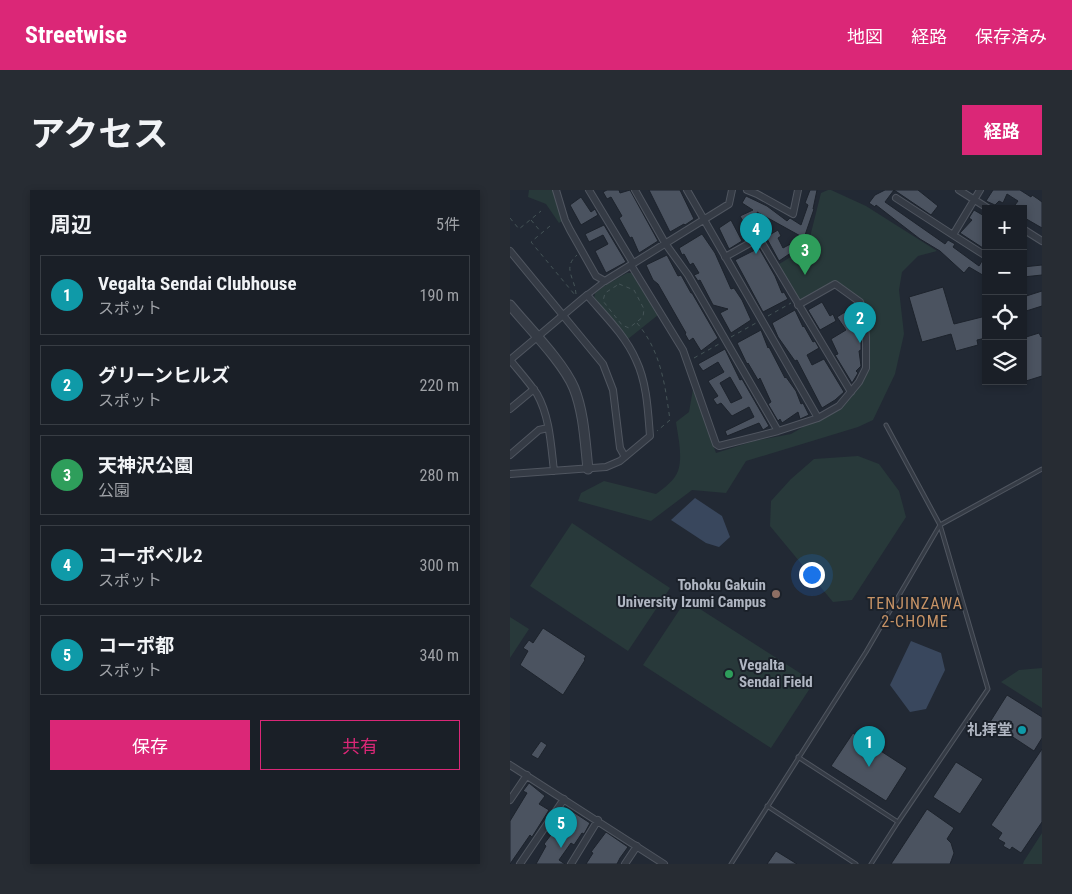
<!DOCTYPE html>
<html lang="ja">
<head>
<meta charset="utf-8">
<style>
	body { margin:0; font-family:"Roboto Condensed","Noto Sans JP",sans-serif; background:#272c33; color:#f1f3f6 }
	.controls { position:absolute; right:15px; top:15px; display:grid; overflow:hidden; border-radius:0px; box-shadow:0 2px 8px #0003 }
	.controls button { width:45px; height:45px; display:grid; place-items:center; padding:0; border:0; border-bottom:1px solid #383d44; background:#1a1f27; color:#f1f3f6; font:25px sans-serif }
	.you { position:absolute; left:301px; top:384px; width:18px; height:18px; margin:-12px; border:4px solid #fff; border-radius:50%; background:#1a73e8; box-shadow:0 0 0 8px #1a73e833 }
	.badge { display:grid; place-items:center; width:32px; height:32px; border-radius:50%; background:#db2777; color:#fff; font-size:16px; font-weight:700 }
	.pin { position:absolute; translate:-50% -41px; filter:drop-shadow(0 1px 2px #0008) }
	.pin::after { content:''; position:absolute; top:26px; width:18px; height:15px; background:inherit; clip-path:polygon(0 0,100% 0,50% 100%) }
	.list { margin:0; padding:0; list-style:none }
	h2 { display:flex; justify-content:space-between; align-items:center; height:65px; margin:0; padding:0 20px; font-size:21px }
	h2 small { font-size:16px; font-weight:400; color:#9fa2a7 }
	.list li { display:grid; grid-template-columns:32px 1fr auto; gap:15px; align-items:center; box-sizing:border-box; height:80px; margin:0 10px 10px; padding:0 10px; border:1px solid #383d44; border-radius:0px }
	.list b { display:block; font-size:19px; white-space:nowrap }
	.list p { margin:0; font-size:16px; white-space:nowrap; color:#9fa2a7 }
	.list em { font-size:16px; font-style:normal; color:#9fa2a7 }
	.actions { display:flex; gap:10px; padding:15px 20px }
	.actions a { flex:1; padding:11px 0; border:1px solid #db2777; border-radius:0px; text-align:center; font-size:18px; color:#db2777 }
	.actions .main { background:#db2777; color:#fff }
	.icon { flex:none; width:28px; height:28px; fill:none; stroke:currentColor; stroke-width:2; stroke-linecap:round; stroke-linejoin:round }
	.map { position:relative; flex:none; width:532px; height:674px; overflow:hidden; border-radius:0px }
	header { display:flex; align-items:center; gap:30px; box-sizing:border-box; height:70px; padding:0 25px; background:#db2777; color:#fff }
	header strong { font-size:24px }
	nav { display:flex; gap:28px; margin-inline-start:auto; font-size:18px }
	.intro { display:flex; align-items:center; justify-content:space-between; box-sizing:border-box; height:120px; padding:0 30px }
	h1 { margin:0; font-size:35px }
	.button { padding:12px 22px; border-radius:0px; background:#db2777; color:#fff; font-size:18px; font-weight:700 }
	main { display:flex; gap:30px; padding:0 30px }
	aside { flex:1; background:#1a1f27; border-radius:0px; box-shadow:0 2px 8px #0003 }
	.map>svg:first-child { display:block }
</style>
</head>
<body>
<header>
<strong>Streetwise</strong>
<nav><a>地図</a><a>経路</a><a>保存済み</a></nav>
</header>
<div class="intro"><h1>アクセス</h1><a class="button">経路</a></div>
<main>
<aside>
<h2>周辺<small>5件</small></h2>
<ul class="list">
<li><span class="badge" style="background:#0f9aa8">1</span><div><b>Vegalta Sendai Clubhouse</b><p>スポット</p></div><em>190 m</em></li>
<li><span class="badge" style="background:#0f9aa8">2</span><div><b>グリーンヒルズ</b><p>スポット</p></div><em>220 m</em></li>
<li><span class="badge" style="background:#2e9e5b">3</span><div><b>天神沢公園</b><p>公園</p></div><em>280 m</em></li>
<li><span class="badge" style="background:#0f9aa8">4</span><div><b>コーポベル2</b><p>スポット</p></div><em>300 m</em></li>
<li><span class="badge" style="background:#0f9aa8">5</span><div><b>コーポ都</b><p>スポット</p></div><em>340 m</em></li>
</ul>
<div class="actions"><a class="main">保存</a><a>共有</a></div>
</aside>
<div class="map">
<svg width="532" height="674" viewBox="0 0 532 674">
	<rect width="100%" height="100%" fill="#222934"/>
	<path fill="#28393a" d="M19 0H43L53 30 49 33 36 14 18 7Z
		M318 0H321L356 16 427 61 408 66 392 82 389 100 394 144 385 184 363 230 348 237 236 271 216 303 182 300 141 331 68 311 71 303 94 291 146 304C153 299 165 290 168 281 173 266 168 247 166 232L179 222 183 199 206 263 244 251 281 244 329 216 356 178V146L350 112 325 94 288 115 266 76 279 68 299 51 311 3Z
		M117 83H122L148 125 118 149 84 109 85 103 94 96Z
		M348 266 369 274 389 301 396 327 342 410 323 412 260 336 261 311 281 289 304 269Z
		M62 333 160 398 118 461 20 396Z
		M176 410 304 492 261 558 133 475Z
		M0 427 19 439 0 468Z
		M532 478V518L491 492 509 480Z
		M532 643V674H513L514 671Z"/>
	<path fill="#39475d" d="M185 308 212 326 220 347 209 357 196 353 161 330Z
		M401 451 431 463 435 480 416 519 400 522 380 495Z"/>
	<path fill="#4b5360" stroke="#1d232c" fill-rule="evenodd" d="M97 0H109L110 3 120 0 148 51 129 63 122 47 120 48 109 28 112 26 101 7 97 9 93 2Z
		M139 0H170L184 29 175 35 174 34 160 42Z
		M300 0H307L303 19H304L294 48 247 22 254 39 244 45 238 31 234 33 230 26 243 20 232 13 236 6 257 16 277 31 280 28 291 35 298 15 295 13Z
		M375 0H408L428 16 421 25 384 0 375 12 435 54 438 50 445 54 443 57 469 76 472 71 476 74V87L459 77 454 83 430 61 410 49 366 15 365 17 359 13 365 5Z
		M483 0H510L521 7 522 5 528 9 532 12V38L513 27V19H502L508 11 497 4 493 13 489 11 485 15 476 11Z
		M71 7 81 22 85 19 88 25 71 35 60 15Z
		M464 20 476 27V60L450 43 462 30 459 28Z
		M221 30 232 51 219 59 209 38Z
		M94 35 116 72 96 83 85 61 98 54 93 45 79 52 75 44Z
		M268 40 271 46 268 48 273 58 288 50 291 56 269 71 256 47Z
		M192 44 205 63 221 99 224 98 232 110 241 130 221 143 210 123 218 119 203 115 190 90 188 91 184 85 189 83 183 73 180 75 174 64 172 65 169 58Z
		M249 58 265 86 272 103 274 102 278 109 253 122 225 70Z
		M157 65 168 86 171 85 181 103H182L208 148 191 161 183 148 179 151 175 144 176 143 148 94 143 90 136 75Z
		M532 75V85L513 87V77Z
		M433 97 444 134 476 126V148L467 150 468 155 446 161 441 144 412 152 399 107Z
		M532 101V116L513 122V107Z
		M312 112 320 126 323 124 326 131 310 140 298 120Z
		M340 119 342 123 348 120 351 147V160L349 161 351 176 346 181 348 183 342 193 325 165 328 164 321 149 336 140 327 127Z
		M285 120 293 137 294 136 303 152 305 151 309 158 297 165 302 175 314 169 334 202 325 210 312 218 287 170 285 171 268 147 262 133Z
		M251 140 258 158 259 157 275 188 276 187 286 201 291 214 293 213 299 225 290 229 288 222 272 233 270 229 268 231 258 214 261 212 250 188 248 190 238 173 237 174 227 153Z
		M529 143 531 147 532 146V186L516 191 513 183V148Z
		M215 159 230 190 232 189 259 236 253 240 249 233 217 246 215 241 244 227 239 217 222 226 211 213 207 215 203 209 208 206 198 191 214 182 208 172 193 181 188 174ZM220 187 232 208 221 213 210 193Z
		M33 438 76 466 74 469 75 470 53 505 10 475 18 461 13 458 19 450 23 453Z
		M497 505 532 527V548L524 561 480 532Z
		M343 543 397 578 376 611 321 576Z
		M31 551 37 555 28 569 21 565Z
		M532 559V632L511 663 502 657 500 660 493 656 495 653 488 649 492 643 481 635Z
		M446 572 473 589 450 624 423 607Z
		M19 593 35 606 29 614 39 620 22 647 20 645 0 674V631L17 603 13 601Z
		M417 619 444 638 437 649 441 653 444 663 440 674H381Z
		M60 620 80 633 74 644 72 643 64 655 61 653 49 670 55 674H26L36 656 34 654Z
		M96 642 118 657 110 668 107 674H76L83 663 81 662Z
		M266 661 287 674H257Z"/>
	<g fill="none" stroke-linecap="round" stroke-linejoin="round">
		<g stroke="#505660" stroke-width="5">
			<path id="service" d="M288 567 388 632 478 499 430 335 376 235
				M257 616 346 674
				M221 674 356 462 430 335 532 279
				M361 674 388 632"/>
		</g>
		<g stroke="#505660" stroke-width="7">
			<path id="pedestrian" d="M77 105 95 91"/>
		</g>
		<g stroke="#505660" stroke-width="8">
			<path id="minor" d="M46 0 55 30 60 40 86 86 95 91 219 14 222 0
				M79 0 123 73
				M125 0 155 53 178 85 268 241
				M177 0 308 228
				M237 0 247 4 283 24 288 0
				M449 0 479 19
				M386 8 443 45 470 0
				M513 39 532 51
				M443 45 476 66
				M0 61 93 174 103 200 110 258 115 267
				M215 67 249 48 341 202
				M121 75 173 160 206 254 209 256 268 241 308 228 329 216 349 192 356 178V147L354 123 350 112 325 94 288 115
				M0 170 77 105C95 126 115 145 126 170 137 193 138 221 140 246L110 271 96 277 0 284
				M0 170C9 181 19 192 27 204 40 227 41 256 44 281
				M0 219 24 199
				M0 265 29 240 38 238
				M0 575 154 674
				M0 610 17 585
				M10 674 54 609
				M61 674 88 630
				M115 674 127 656"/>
		</g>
		<g stroke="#505660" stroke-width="11">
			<path id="tertiary" d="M0 115C19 138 53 172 64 198 74 223 75 252 78 279"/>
		</g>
		<path stroke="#455457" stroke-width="1" stroke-dasharray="4 4" stroke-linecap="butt" d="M0 28 9 39 31 21
			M21 30 31 42
			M40 36 21 52 65 105
			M109 94 124 100 134 119 133 127 119 138 112 135 93 111 95 103Z
			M66 104C65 88 52 78 67 65
			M258 126 281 113
			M127 133C151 161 155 195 160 230L147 241
			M221 147 246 133
			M184 168 209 154"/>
		<use href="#service" stroke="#353b45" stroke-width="3"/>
		<use href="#pedestrian" stroke="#353b45" stroke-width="5"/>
		<use href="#minor" stroke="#353b45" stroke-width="6"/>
		<use href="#tertiary" stroke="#353b45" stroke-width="9"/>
	</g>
	<circle fill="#8d6e63" stroke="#1b212a" stroke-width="2" cx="266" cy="404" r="5"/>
	<circle fill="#2e9e5b" stroke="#1b212a" stroke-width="2" cx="219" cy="484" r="5"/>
	<circle fill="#0f9aa8" stroke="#1b212a" stroke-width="2" cx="512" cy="540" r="5"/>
	<g text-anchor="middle" stroke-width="4" stroke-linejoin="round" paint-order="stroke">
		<g font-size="15" font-weight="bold" fill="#b0b6c2" stroke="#1b212a" text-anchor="end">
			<text x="256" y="400">Tohoku Gakuin<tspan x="256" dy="17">University Izumi Campus</tspan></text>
			<text x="229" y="480" text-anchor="start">Vegalta<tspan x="229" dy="17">Sendai Field</tspan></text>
			<text x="502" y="545">礼拝堂</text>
		</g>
		<g font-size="16" letter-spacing="1" fill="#c79366" stroke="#1b212a">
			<text x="405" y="419">TENJINZAWA<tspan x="405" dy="18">2-CHOME</tspan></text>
		</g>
	</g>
</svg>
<div class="controls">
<button>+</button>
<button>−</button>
<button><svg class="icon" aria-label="locate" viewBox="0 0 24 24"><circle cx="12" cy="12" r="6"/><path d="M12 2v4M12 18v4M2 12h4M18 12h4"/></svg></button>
<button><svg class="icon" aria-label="layers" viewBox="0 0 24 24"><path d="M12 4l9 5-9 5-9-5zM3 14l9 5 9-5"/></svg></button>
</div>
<div class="you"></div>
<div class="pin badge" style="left:359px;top:577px;background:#0f9aa8">1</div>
<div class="pin badge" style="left:350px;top:153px;background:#0f9aa8">2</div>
<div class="pin badge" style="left:295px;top:85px;background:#2e9e5b">3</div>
<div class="pin badge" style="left:246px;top:64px;background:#0f9aa8">4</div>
<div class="pin badge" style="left:51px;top:658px;background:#0f9aa8">5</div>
</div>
</main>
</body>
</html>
